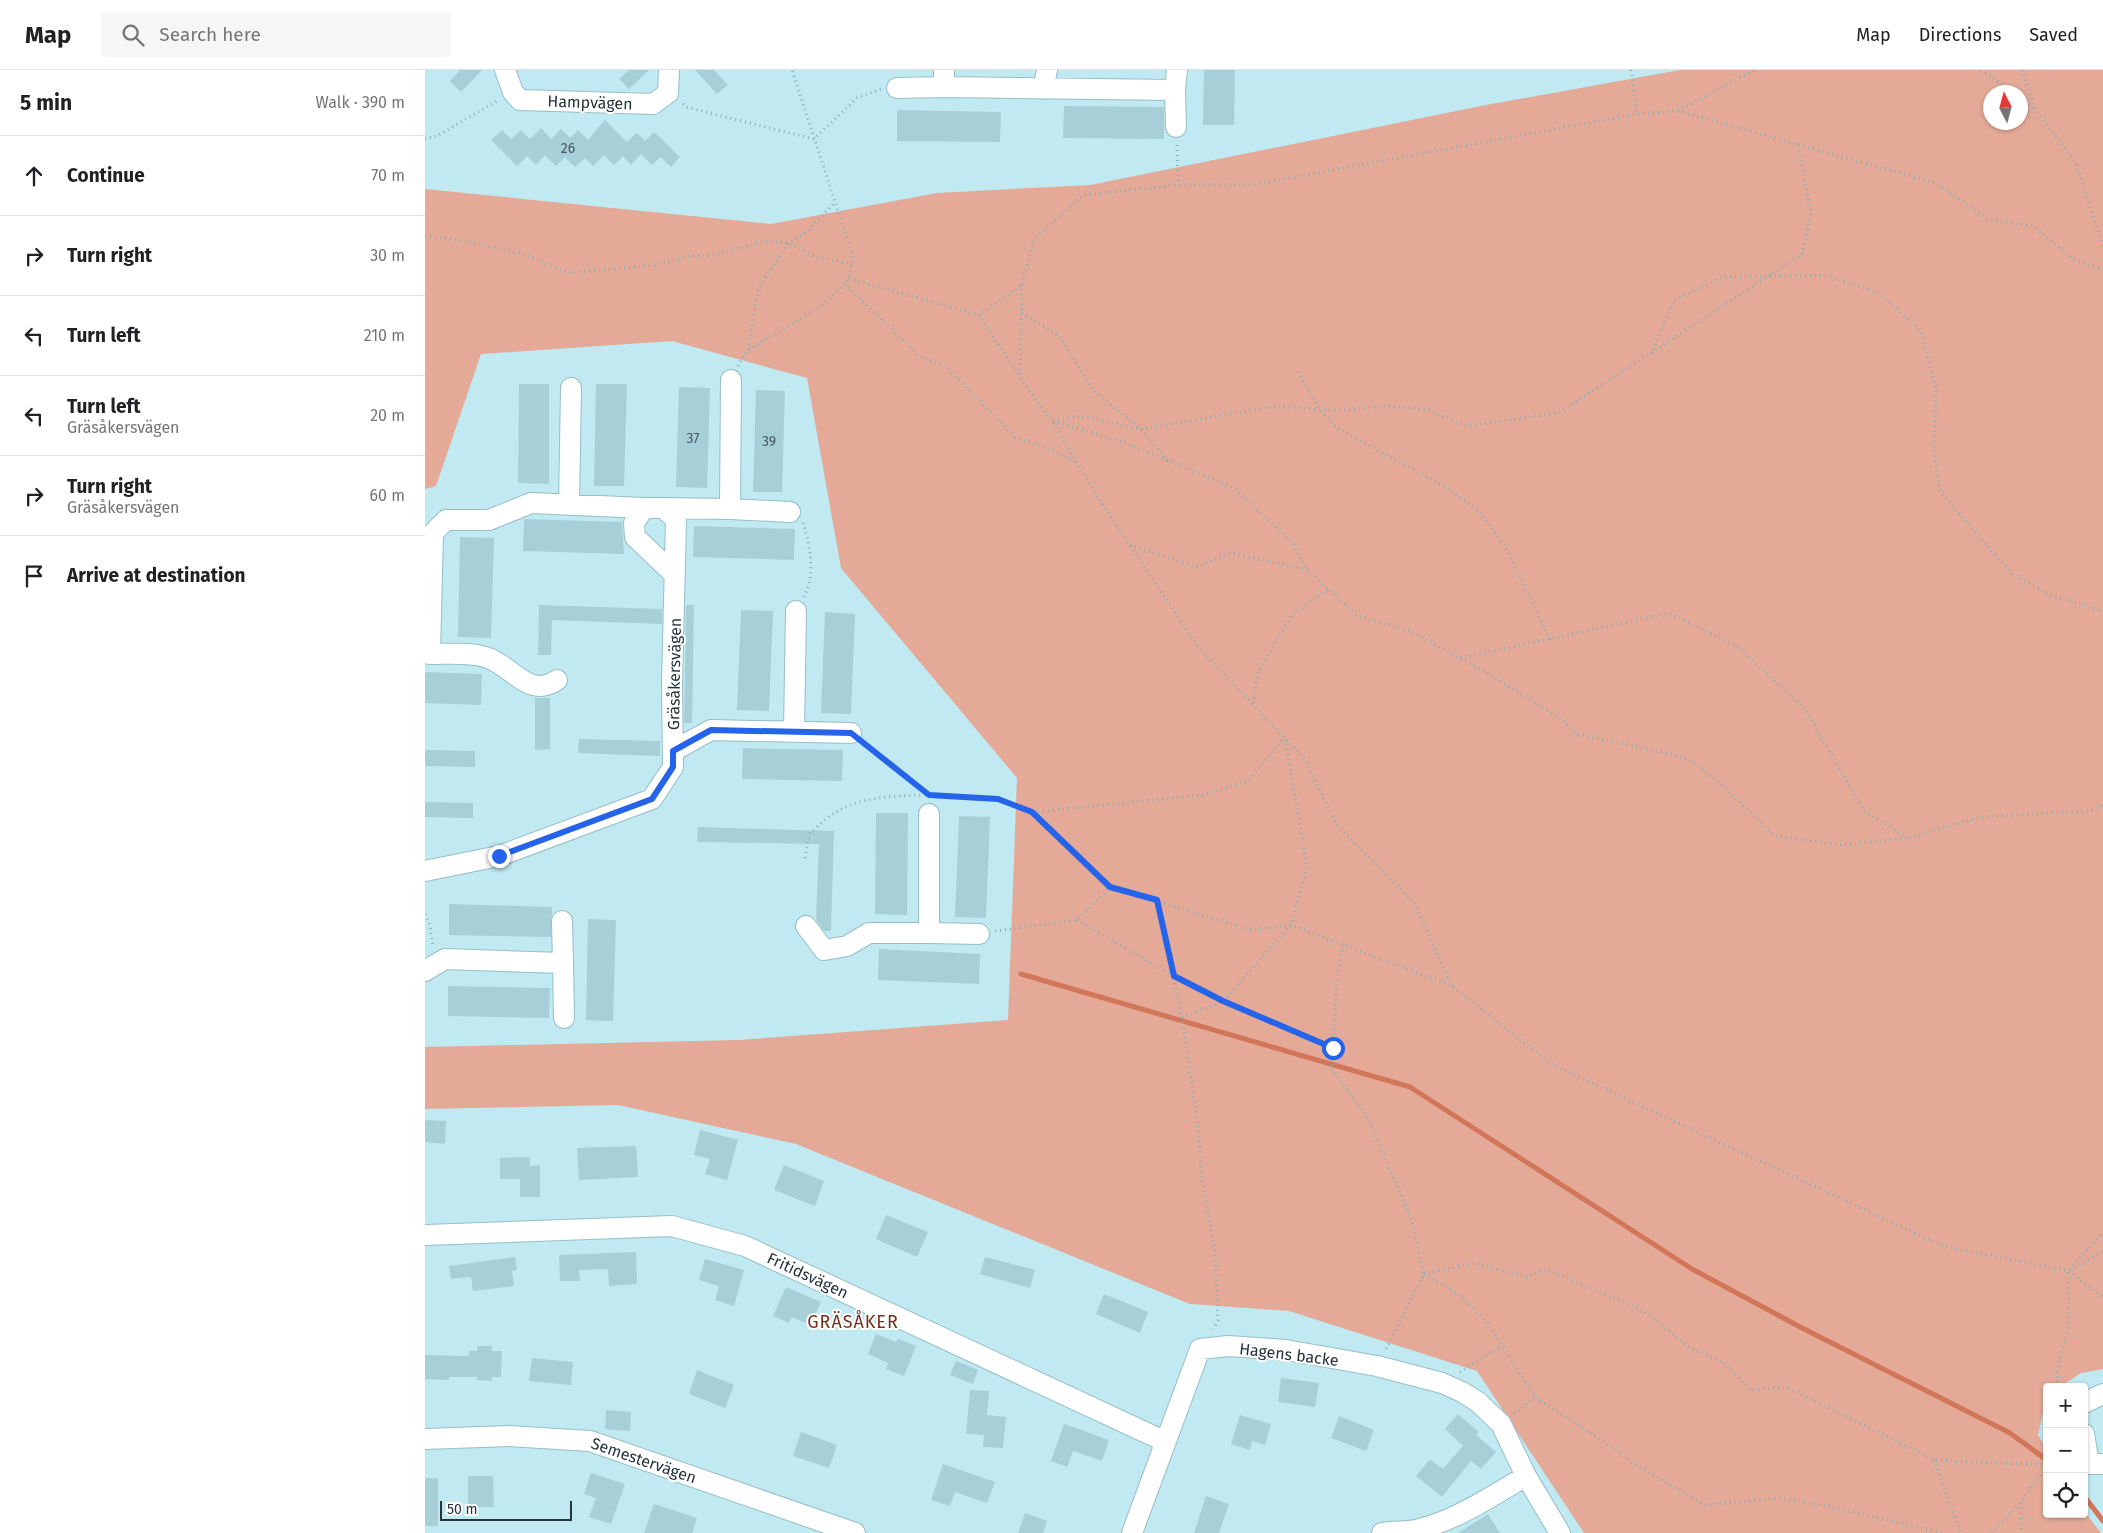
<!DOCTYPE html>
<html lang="en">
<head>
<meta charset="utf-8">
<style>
	body { margin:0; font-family:"Fira Sans",sans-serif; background:#f6f6f6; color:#202124 }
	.controls { position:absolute; right:15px; bottom:15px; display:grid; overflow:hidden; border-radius:5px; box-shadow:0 1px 4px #0004 }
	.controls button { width:45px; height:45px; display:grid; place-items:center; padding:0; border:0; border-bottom:1px solid #e0e0e0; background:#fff; color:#202124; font:25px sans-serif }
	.compass { position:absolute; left:1558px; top:15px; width:45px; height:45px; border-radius:50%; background:#fff; box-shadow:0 1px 4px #0004; rotate:354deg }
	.scale { position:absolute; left:15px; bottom:12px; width:132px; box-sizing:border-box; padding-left:5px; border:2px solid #243438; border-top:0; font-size:14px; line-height:18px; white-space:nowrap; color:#243438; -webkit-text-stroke:4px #fff; paint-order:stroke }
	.stop { position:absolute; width:15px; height:15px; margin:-11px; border:4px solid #2563eb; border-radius:50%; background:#fff }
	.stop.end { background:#2563eb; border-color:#fff; box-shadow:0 1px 5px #0008 }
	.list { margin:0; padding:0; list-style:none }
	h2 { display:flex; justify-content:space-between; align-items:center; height:65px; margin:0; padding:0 20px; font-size:21px }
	h2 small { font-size:16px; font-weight:400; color:#757577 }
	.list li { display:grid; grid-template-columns:32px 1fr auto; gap:15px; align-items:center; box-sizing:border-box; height:80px; padding:0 20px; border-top:1px solid #e0e0e0 }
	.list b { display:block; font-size:19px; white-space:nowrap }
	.list p { margin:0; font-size:16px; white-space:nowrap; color:#757577 }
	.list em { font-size:16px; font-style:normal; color:#757577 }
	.icon { flex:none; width:28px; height:28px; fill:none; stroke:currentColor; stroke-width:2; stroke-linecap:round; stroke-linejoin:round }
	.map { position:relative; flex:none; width:1678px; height:1463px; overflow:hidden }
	header { display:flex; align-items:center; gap:30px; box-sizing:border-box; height:70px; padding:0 25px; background:#fff; border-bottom:1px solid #e0e0e0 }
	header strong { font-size:24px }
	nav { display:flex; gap:28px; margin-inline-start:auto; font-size:18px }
	.search { width:350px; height:45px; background:#f6f6f6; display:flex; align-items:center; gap:12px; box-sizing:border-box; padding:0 18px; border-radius:5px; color:#757577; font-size:19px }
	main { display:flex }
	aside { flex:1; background:#fff }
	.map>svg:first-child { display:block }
</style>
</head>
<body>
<header>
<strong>Map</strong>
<div class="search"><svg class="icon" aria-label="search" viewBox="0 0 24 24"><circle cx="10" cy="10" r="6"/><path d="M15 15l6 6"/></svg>Search here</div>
<nav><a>Map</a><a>Directions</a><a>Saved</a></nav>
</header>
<main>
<aside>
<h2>5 min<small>Walk · 390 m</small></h2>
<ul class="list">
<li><svg class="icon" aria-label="ahead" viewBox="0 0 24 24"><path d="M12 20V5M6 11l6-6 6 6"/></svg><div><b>Continue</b></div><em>70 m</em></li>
<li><svg class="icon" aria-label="right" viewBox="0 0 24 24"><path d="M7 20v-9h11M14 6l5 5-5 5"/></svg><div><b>Turn right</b></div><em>30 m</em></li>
<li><svg class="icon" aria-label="left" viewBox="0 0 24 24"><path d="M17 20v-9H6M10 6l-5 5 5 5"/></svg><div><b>Turn left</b></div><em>210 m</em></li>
<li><svg class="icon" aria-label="left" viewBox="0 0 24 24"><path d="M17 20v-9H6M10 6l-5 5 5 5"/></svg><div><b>Turn left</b><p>Gräsåkersvägen</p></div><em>20 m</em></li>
<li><svg class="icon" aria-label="right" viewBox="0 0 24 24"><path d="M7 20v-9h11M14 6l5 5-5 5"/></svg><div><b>Turn right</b><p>Gräsåkersvägen</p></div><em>60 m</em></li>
<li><svg class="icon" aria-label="arrive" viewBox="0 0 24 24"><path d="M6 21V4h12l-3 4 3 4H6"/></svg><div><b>Arrive at destination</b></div></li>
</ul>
</aside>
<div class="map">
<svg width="1678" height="1463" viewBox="0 0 1678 1463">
	<rect width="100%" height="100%" fill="#c0e9f2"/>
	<path fill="#e4a997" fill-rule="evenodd" d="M1255 0H1678V1299L1656 1303 1635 1317H1622V1326L1613 1365 1622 1380V1444H1659V1441L1676 1463H1159L1052 1301 864 1241 765 1234 371 1074 193 1035 0 1039V977L314 970 583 950 592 708 416 498 382 308 247 271 56 284 11 416 0 419V119L346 154 512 123 665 115 1061 35ZM1566 22H1596V52H1566Z"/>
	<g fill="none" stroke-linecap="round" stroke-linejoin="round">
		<path stroke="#d2765a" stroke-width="5" d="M596 904 985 1017 1267 1199 1377 1258 1585 1363 1619 1388
			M1659 1426 1678 1451"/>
	</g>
	<path fill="#a7cfd8" d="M35 0H57L36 22 25 11Z
		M204 0H224L204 19 194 9Z
		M270 0H289L303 15 292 24Z
		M779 0H810L809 55H778Z
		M639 36 739 37V69L638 68Z
		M472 40 576 42 575 72 472 71Z
		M180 50 202 72 212 63 220 71 229 62 255 87 246 97 236 87 227 95 216 84 206 95 198 86 189 95 179 85 168 96 160 88 150 97 140 87 131 96 120 85 111 95 102 86 92 96 66 70 77 60 86 69 96 60 105 69 116 58 126 69 136 59 145 68 153 60 163 70Z
		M94 314H124V414L93 413Z
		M171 314H202L199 416H169Z
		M254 317 285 318 282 418 251 417Z
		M331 320 360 321 357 422H328Z
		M99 449 197 452 199 484 98 481Z
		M269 456 370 459 369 490 268 487Z
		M35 467 69 468 66 568 33 567Z
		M114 535 237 539V554L127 550 126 585H113Z
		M261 535H269L267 653H259Z
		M316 540 348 541 344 641 312 640Z
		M400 542 430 544 426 644 396 643Z
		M0 602 57 604 56 635 0 633Z
		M110 628H125V679L110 680Z
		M154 669 235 671V686L153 683Z
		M318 678 418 680 417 711 317 709Z
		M0 680 50 681V697L0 696Z
		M0 732 48 733V748L0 747Z
		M451 743H483L482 845 450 844Z
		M534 746 565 747 561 848 530 847Z
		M273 757 409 761 406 861H399L391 849 394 774 272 772Z
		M24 834 127 837 126 867 24 865Z
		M163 849 191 850 188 951 161 950Z
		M454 879 555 884 554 914 453 910Z
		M23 916 125 918 124 948 23 946Z
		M0 1050 21 1051 20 1074 0 1072Z
		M275 1060 313 1070 302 1110 280 1104 285 1089 269 1085Z
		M211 1076 213 1107 154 1110 152 1078Z
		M105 1087V1096L115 1095V1127H95V1109H75V1088Z
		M359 1095 399 1111 390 1136 349 1120Z
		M461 1145 503 1162 492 1187 451 1169Z
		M211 1182 212 1214 184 1216 183 1199 154 1200 155 1211H135L134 1185Z
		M90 1187 92 1200 87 1201 89 1216 48 1221 46 1207 26 1209 24 1196Z
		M560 1187 610 1200 605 1218 555 1204Z
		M280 1189 319 1200 309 1236 290 1230 294 1216 274 1210Z
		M361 1217 396 1232 385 1255 367 1247 364 1253 348 1246Z
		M679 1224 723 1242 715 1263 671 1244Z
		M451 1264 471 1272 473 1269 491 1276 479 1306 461 1299 463 1293 443 1284Z
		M52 1276H67V1281H77L76 1307H67V1311L52 1310V1307H24V1310L0 1309V1285L44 1286V1281H52Z
		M107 1288 148 1292 146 1315 104 1311Z
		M531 1291 553 1300 548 1314 525 1305Z
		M272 1300 309 1315 300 1338 264 1324Z
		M856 1308 894 1313 890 1337 853 1332Z
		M545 1320 564 1321 562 1345 581 1347 578 1378 558 1377 559 1365 541 1364Z
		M181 1340 206 1342 205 1361 180 1359Z
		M1033 1344 1054 1362 1051 1365 1071 1382 1056 1399 1046 1391 1017 1427 991 1406 1005 1389 1018 1399 1038 1376 1020 1359Z
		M815 1345 846 1354 840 1375 827 1371 825 1380 806 1374Z
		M914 1346 949 1360 941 1381 906 1368Z
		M639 1354 684 1370 677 1391 648 1381 642 1397 626 1391Z
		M376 1362 412 1375 404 1398 368 1386Z
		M518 1394 570 1412 562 1433 530 1422 525 1436 506 1430Z
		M166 1403 200 1414 186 1454 164 1447 171 1428 159 1424Z
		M43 1406H68L69 1437H43Z
		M0 1408H13V1456H0Z
		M781 1426 804 1434 794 1463H769Z
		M229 1434 272 1448 267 1463H219Z
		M600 1443 622 1451 618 1463H593Z
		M1063 1444 1075 1463H1033Z"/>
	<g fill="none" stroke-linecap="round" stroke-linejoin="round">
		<g stroke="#96bec7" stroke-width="22">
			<path id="minor" d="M80 0 88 22 95 30 228 34 243 23 244 0
				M519 0V17L750 20 752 0
				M472 18 519 17
				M618 19 622 0
				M750 20 751 57
				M144 435 146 318
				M238 438 305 439 306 310
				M305 439 365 442
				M0 583 5 584 8 463 21 450H64L106 433 219 438
				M5 584C22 584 44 582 60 587 87 594 102 630 132 610
				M369 662 371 541
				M248 681 286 660 426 663
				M0 801 74 786 227 729 248 697 247 614 251 449 238 438H219L209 453 210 467 250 505
				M137 851 138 893
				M381 856 399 880 422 876 444 863H504V744
				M504 863 554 864
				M0 901 20 889 138 893 139 948
				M0 1165 247 1156 320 1176 739 1371
				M1659 1333 1678 1324
				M1659 1364 1664 1394H1678
				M0 1369 84 1366 165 1371 430 1463
				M707 1463 775 1279 803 1276 861 1280 952 1296 1017 1313 1037 1322 1053 1332 1076 1354 1101 1406 1135 1463
				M957 1463C970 1460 983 1463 995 1459 1033 1449 1067 1426 1101 1406"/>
		</g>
		<path stroke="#8daeb5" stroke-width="3" stroke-dasharray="1 4" stroke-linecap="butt" d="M1206 0 1212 44
			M1556 0 1588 22
			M1597 0 1610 39 1651 93 1678 177
			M1596 28 1609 38
			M258 34 261 37 389 69 432 28 456 19
			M1253 41 1511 113 1564 150 1608 156 1651 191 1678 199
			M0 69 12 66 72 31
			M752 75 753 115
			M0 166 42 171 104 186 143 203 230 195 263 186 290 185 339 171 364 173 391 187 427 194
			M424 209 554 245 595 307
			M420 214 492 284 523 299 590 367 629 381 653 394
			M597 243 635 267 669 321 716 359 743 391
			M554 245 597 215
			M323 280 331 231 337 212 364 173 383 161 410 132
			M1226 284 1249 230 1298 207 1398 205 1454 223 1496 261 1511 319 1509 381 1515 422 1587 504 1625 525 1678 541
			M313 296 322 281 396 236 411 222 424 209 428 187 367 0
			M873 302 895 340 912 358 1017 415 1052 439 1080 476 1125 570
			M628 351 701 373 809 418 868 473 882 500 933 546 985 561 1064 604 1135 648 1151 664 1250 685 1271 694 1301 719 1350 766 1416 775 1483 768 1556 747 1665 741 1678 735
			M628 351 655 346 716 359 852 336 912 341 959 336 1004 340 1040 356 1134 343 1377 184 1386 144 1373 74
			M378 453C385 475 391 504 379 527
			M705 475 771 497 807 483 882 500
			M1035 588 1244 543 1313 577 1380 639 1439 741 1483 768
			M828 633 833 602 866 546 903 519
			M440 674 504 724
			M509 725 573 729 607 743 685 817 826 860 866 855 1027 916 1126 994 1518 1176 1643 1201 1678 1227
			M608 742 778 725 823 711 859 668
			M380 788 384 764C391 758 398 751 405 746 433 726 468 726 501 725
			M732 830 757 948 773 1056 777 1107 790 1184 793 1250 788 1259
			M0 844 5 856 8 876
			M652 850 749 906 798 931 908 978
			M570 861 652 850 685 817
			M918 875 912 910 906 998 942 1046 986 1148 999 1204 961 1279
			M1027 916 990 834 912 755 879 688 775 579 681 440 627 351 595 308 597 214 610 168 658 125 753 115H826L1212 44 1253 41 1329 0
			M757 948 798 931 866 855 882 797 860 668
			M1646 1200 1678 1181
			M999 1204 1049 1193 1102 1207 1121 1199 1219 1241 1267 1279 1298 1292 1326 1320 1362 1317 1509 1390 1622 1395
			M999 1204 1034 1225 1062 1252 1110 1327 1172 1367 1211 1395 1280 1435 1356 1428 1406 1437 1518 1463
			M1035 1302 1077 1275
			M1633 1317 1632 1301 1644 1253 1643 1201 1678 1163
			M1089 1344 1110 1327
			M1509 1390 1536 1463
			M1596 1433V1463
			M1567 1463 1596 1432 1622 1396"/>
		<use href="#minor" stroke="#fff" stroke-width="20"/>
	</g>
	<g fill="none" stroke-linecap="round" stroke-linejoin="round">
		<path stroke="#2563eb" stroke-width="6" d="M74 786 227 729 248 697V681L286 660 426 663 504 725 573 729 607 742 685 817 732 830 749 906 798 931 908 978"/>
	</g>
	<g text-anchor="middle" stroke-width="4" stroke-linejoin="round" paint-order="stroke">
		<g font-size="14" fill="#455b60">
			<text x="143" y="83">26</text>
			<text x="268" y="373">37</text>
			<text x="344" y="376">39</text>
		</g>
		<g font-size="16" fill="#243438" stroke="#fff">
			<text transform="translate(165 32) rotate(2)" y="6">Hampvägen</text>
			<text transform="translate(249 604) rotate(-89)" y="6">Gräsåkersvägen</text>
			<text transform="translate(383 1205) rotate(25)" y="6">Fritidsvägen</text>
			<text transform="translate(864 1284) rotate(7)" y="6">Hagens backe</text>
			<text transform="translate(219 1390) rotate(19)" y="6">Semestervägen</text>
		</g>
		<g font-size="18" letter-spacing="1" fill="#75321d" stroke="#fff">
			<text x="428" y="1258">GRÄSÅKER</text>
		</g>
	</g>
</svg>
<div class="controls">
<button>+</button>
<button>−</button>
<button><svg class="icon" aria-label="locate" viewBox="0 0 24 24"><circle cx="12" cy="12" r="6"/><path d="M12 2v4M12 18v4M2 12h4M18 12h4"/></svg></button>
</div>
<svg class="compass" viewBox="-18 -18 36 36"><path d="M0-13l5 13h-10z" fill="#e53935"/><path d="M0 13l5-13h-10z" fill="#757577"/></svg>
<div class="scale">50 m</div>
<div class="stop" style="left:908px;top:978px"></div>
<div class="stop end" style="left:74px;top:786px"></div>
</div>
</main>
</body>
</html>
